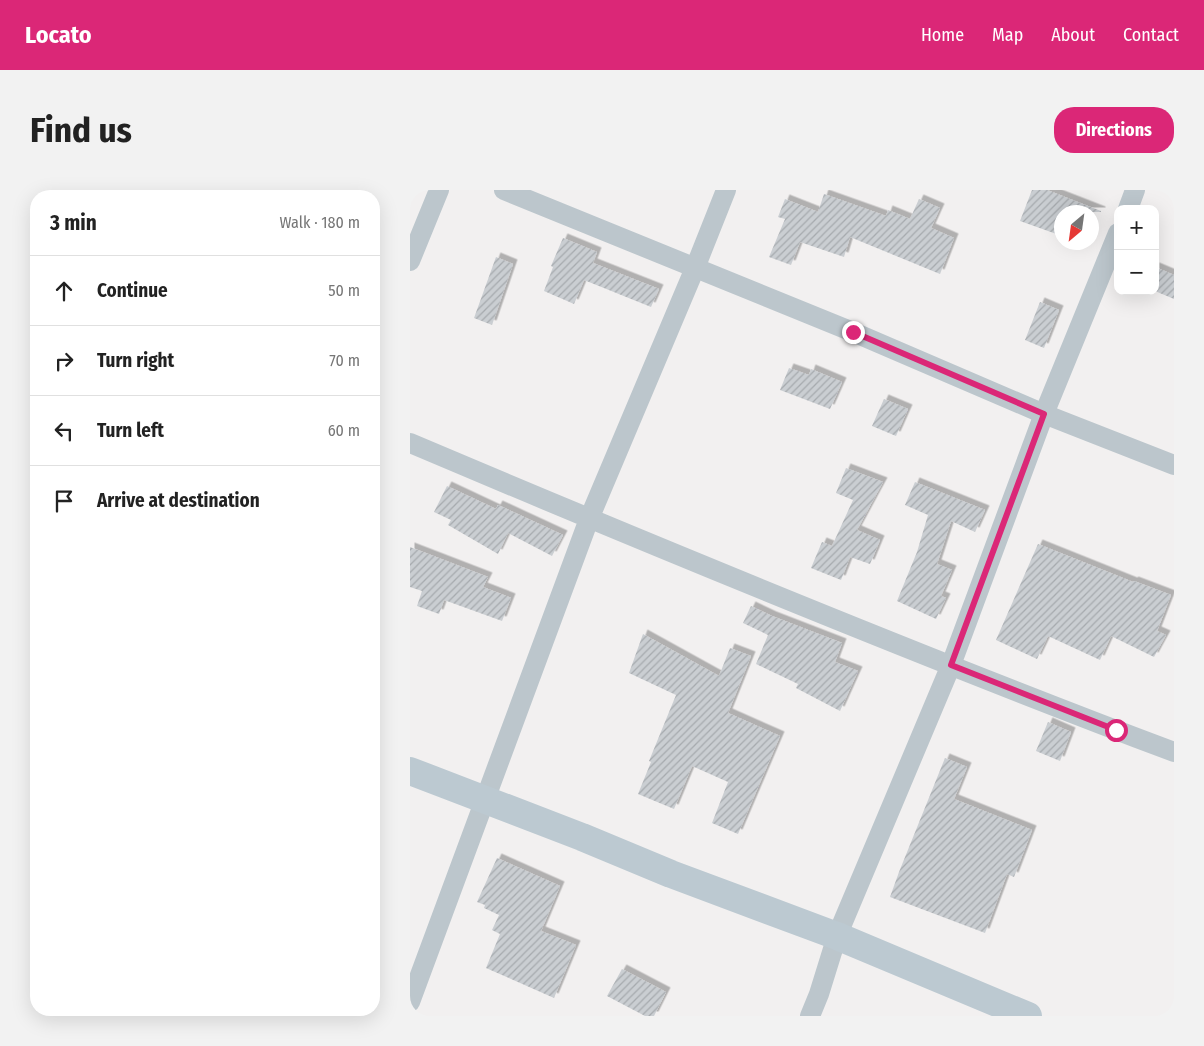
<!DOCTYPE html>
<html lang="en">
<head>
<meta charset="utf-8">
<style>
	body { margin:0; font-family:"Fira Sans Condensed",sans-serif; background:#f2f2f2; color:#222 }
	.controls { position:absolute; right:15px; top:15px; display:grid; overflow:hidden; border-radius:10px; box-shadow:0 5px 20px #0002 }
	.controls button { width:45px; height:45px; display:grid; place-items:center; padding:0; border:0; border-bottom:1px solid #e0e0e0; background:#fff; color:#222; font:25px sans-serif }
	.compass { position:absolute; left:644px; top:15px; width:45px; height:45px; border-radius:50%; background:#fff; box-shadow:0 5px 20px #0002; rotate:209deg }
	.stop { position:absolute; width:15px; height:15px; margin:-11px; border:4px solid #db2777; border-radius:50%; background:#fff }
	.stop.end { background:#db2777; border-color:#fff; box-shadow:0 1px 5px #0008 }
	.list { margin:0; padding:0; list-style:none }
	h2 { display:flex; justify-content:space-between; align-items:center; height:65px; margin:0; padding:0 20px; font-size:21px }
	h2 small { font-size:16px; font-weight:400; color:#767676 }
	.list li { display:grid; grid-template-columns:32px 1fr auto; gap:15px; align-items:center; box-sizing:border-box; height:70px; padding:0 20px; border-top:1px solid #e0e0e0 }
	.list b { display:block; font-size:19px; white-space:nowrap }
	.list em { font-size:16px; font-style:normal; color:#767676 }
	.icon { flex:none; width:28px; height:28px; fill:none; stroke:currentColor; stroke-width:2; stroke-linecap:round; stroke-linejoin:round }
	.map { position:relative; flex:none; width:764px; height:826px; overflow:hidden; border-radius:20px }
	header { display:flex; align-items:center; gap:30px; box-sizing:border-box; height:70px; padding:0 25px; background:#db2777; color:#fff }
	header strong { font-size:24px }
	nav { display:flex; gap:28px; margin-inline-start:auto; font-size:18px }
	.intro { display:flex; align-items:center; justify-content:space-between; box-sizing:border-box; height:120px; padding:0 30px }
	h1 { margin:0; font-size:35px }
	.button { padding:12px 22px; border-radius:20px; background:#db2777; color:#fff; font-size:18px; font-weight:700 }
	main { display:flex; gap:30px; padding:0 30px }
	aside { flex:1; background:#fff; border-radius:20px; box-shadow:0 5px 20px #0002 }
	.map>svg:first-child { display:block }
</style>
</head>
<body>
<header>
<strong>Locato</strong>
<nav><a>Home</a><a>Map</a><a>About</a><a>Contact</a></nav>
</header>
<div class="intro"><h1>Find us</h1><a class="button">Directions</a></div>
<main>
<aside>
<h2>3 min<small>Walk · 180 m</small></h2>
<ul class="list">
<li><svg class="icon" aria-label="ahead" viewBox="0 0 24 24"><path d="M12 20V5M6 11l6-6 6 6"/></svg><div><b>Continue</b></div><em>50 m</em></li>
<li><svg class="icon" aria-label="right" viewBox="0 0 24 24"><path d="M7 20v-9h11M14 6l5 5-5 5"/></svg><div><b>Turn right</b></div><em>70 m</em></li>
<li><svg class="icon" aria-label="left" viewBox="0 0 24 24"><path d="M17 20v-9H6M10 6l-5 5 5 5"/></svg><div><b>Turn left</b></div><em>60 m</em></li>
<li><svg class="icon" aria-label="arrive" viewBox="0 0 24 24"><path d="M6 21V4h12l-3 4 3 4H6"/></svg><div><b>Arrive at destination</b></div></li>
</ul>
</aside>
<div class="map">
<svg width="764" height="826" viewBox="0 0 764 826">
	<defs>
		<pattern id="building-hatch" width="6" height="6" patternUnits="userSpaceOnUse" patternTransform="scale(1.25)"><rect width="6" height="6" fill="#caced2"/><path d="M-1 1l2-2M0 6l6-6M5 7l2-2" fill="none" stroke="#a6aaae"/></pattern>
		<filter id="shadow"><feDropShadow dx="4.5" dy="-4.5" stdDeviation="0" flood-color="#0004"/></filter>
	</defs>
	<rect width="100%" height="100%" fill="#f2f0f0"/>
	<path fill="url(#building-hatch)" filter="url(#shadow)" d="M622 0H637L691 21V22H652V46L610 31Z
		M414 4 476 26 478 20 500 29 509 9 530 18 521 38 544 48 530 84 440 47 434 67 390 52 381 75 359 67 375 29 368 27 375 9 408 22Z
		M153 48 187 62 183 73 249 99 241 117 174 90 164 114 134 101 143 77 141 76Z
		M86 67 103 74 82 135 64 128Z
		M745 77 764 85V109L745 101Z
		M630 112 649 120 634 158 615 150Z
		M379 178 399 185 401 179 432 192 420 219 370 200Z
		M474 209 498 219 486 246 462 236Z
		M436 278 473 292 447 340 470 350 460 374 440 367 431 390 401 378 412 352 422 356 443 310 426 303Z
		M505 292 575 320 565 342 541 331 527 374 542 380 531 406 536 408 526 429 487 411 507 362 518 325 495 315Z
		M37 296 86 319 88 315 153 345 142 366 98 343 88 364 38 335 41 330 24 322Z
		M628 354 723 392 724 391 761 405 747 441 756 445 744 467 701 446 690 470 638 446 627 469 586 450Z
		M0 357 78 387 73 397 101 408 92 431 34 410 29 424 7 416 12 401 0 397Z
		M341 416 362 426 432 453 425 472 448 481 430 521 386 498 388 494 346 474 358 445 333 433Z
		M233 444 309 486 320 458 341 466 318 523 370 546 328 644 302 633 318 592 282 576 264 619 228 604 241 572 239 571 266 505 219 483Z
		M638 532 661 542 650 571 626 561Z
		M535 568 557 577 544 609 622 640 604 687 597 684 575 743 480 707 489 682Z
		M87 668 150 696 131 741 166 755 144 808 76 778 90 744 82 740 89 725 74 718 75 715 67 712Z
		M212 779 256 802 244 826H235L197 806Z"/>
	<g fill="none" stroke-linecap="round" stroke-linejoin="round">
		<path stroke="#bcc6cc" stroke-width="20" d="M94 0 443 142 634 224 764 275
			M718 19 725 0
			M0 71 29 0
			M0 253C253 360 507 465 764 562
			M0 812 179 329 285 78 316 0
			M400 826 409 804 427 746 541 475 634 224 708 43"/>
		<path stroke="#bcc9d1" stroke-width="28" d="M0 581 172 647 261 684 427 746 618 826"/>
	</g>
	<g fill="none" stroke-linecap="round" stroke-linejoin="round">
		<path stroke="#db2777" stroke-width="6" d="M443 142 634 224 541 475 706 540"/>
	</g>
</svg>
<div class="controls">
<button>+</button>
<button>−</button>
</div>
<svg class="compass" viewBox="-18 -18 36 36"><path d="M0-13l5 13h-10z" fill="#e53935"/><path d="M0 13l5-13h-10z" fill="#767676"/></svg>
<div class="stop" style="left:706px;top:540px"></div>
<div class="stop end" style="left:443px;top:142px"></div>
</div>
</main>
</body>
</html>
